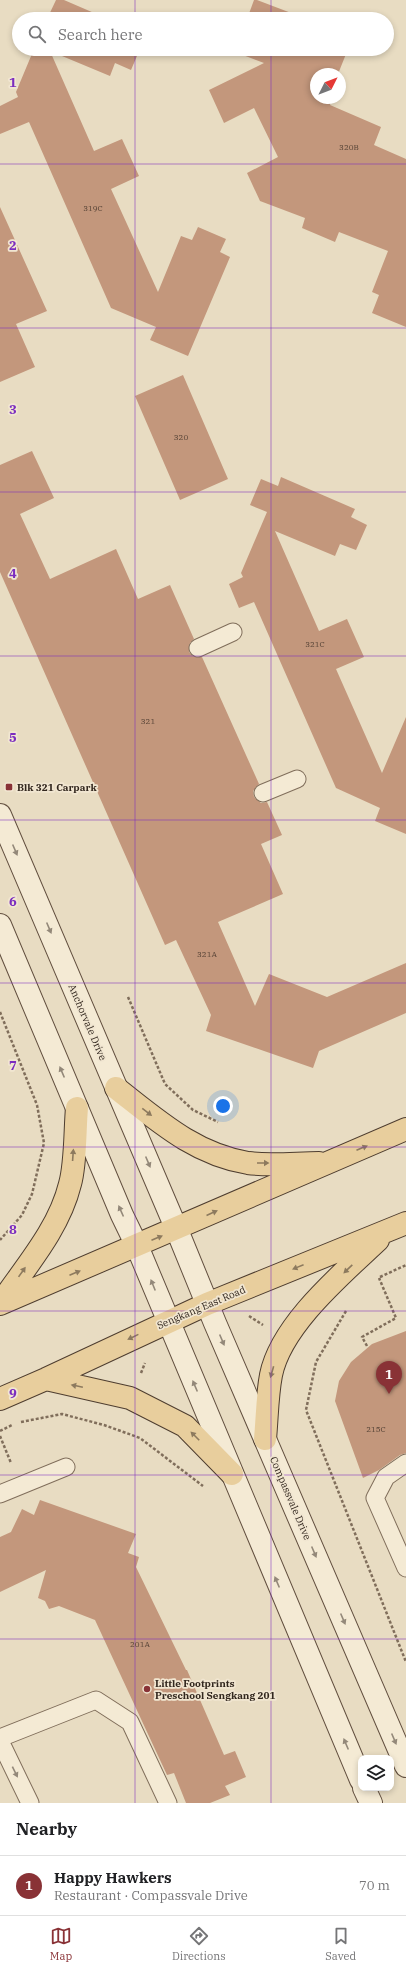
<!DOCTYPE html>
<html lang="en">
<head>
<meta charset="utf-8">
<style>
	body { margin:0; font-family:"IBM Plex Serif",serif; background:#f2f2f2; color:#202124 }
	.controls { position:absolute; right:12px; bottom:12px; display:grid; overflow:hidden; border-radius:8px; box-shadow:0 2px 6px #0003 }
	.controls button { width:36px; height:36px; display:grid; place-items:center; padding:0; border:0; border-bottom:1px solid #e0e0e0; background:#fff; color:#202124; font:20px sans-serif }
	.compass { position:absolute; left:310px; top:68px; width:36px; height:36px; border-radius:50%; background:#fff; box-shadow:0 2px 6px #0003; rotate:48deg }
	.you { position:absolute; left:223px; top:1106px; width:14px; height:14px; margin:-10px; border:3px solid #fff; border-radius:50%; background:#1a73e8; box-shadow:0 0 0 6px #1a73e833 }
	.badge { display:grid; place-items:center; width:26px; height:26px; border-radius:50%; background:#893236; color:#fff; font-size:13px; font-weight:700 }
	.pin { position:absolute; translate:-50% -33px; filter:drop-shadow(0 1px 2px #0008) }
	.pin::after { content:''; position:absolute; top:21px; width:14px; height:12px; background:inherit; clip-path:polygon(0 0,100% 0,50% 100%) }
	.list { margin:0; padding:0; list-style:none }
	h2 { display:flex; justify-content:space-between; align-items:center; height:52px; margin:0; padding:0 16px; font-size:17px }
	h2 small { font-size:13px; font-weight:400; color:#757577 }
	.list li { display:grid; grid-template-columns:26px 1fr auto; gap:12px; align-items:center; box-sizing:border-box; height:60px; padding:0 16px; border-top:1px solid #e0e0e0 }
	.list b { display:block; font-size:15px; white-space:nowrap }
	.list p { margin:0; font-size:13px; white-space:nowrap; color:#757577 }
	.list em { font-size:13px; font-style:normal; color:#757577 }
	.icon { flex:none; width:22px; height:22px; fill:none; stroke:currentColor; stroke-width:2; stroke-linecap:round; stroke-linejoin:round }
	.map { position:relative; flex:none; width:406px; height:1803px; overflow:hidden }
	.search { position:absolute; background:#fff; box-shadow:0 2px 6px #0003; left:12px; right:12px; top:12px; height:44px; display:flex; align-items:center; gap:10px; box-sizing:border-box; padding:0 14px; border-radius:22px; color:#757577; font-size:15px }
	.sheet { height:112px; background:#fff }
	nav { display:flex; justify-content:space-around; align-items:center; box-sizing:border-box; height:56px; border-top:1px solid #e0e0e0; background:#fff; font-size:11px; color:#757577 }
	nav a { display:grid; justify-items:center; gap:2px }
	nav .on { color:#893236 }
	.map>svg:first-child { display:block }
</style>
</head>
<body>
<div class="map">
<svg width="406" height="1803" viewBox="0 0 406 1803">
	<rect width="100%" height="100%" fill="#e8dcc2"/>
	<path fill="#c3977c" d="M56 0H64L108 19H47Z
		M254 0H257L307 19H247Z
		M34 49H140L131 70 115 63 110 76 50 51 94 151 122 139 139 176 111 189 158 292 181 236 192 240 198 227 226 239 220 252 230 257 188 356 150 340 156 327 111 308 29 122 0 134V106L18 97 16 92Z
		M236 49H348L338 74H316V98H332L330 105 381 127 374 145 406 159V327L372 313 379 295 372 292 388 251 339 232 335 242 302 228 305 218 260 201 247 173 278 157 254 108 224 123 209 90 264 63 235 52Z
		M0 207 47 311 16 324 35 367 0 382Z
		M183 375 228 479 180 500 135 396Z
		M32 451 54 498 20 514 50 579 116 549 138 599 170 585 194 639 190 643 189 652 193 656 202 657 259 784 253 791 254 797 261 803 267 802 282 835 261 844 283 894 218 922 255 1006 269 974 327 997 406 963V1013L319 1051 313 1068 206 1031 211 1015 176 940 165 945 0 572V465Z
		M281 477 355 509 351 517 367 525 356 550 340 544 335 556 275 531 319 631 347 619 364 657 336 669 382 773 406 717V834L375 821 380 808 336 788 254 602 239 608 229 584 243 577 241 573 267 512 250 505 261 479 278 486Z
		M406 1331V1453L400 1455 379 1470 363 1478 335 1401 339 1381 351 1362 372 1344Z
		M40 1500 136 1534 128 1553 139 1557 136 1567 186 1670H187L224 1755 235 1751 246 1777 225 1786 230 1795 210 1803H186L174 1773 167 1775 95 1620 59 1606 49 1609 45 1601 38 1598 46 1570 0 1592V1537L11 1532 22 1509 34 1515Z"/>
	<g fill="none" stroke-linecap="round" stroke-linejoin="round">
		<g stroke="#806e5b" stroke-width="19">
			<path id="lane" d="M198 648 233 632
				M263 793 297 779
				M406 1463 386 1477 375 1498 406 1568
				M0 1494 66 1467
				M0 1738 96 1700 130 1722 168 1803
				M0 1741 30 1803"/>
		</g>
		<g stroke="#624f3f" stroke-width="24">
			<path id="secondary" d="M0 815 177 1230 215 1323 406 1766
				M0 925 122 1215 137 1246 361 1780
				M364 1788 371 1803"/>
		</g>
		<g stroke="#4e3d2f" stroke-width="24">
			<path id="primary" d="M116 1088C157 1120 194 1154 248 1163 269 1166 298 1163 319 1163
				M0 1304 406 1129
				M0 1304C26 1266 59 1229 70 1184 76 1163 75 1129 77 1108
				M46 1379 130 1398 185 1426 232 1474
				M0 1399 46 1379 207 1304 406 1223
				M265 1439C267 1418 267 1396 271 1375 281 1325 342 1274 378 1240"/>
		</g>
		<path stroke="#806e5b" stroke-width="2.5" stroke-dasharray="3 2" stroke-linecap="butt" d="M128 997 165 1084 193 1110 218 1122
			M0 1012 37 1105 44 1143 32 1194 22 1215 0 1240
			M380 1277 406 1265
			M346 1311 316 1362 306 1410 406 1662
			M249 1316 263 1325
			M367 1346 362 1337 396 1318 379 1278
			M141 1373 145 1363
			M21 1422 62 1414 104 1425 140 1438 203 1486
			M0 1431 12 1425
			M0 1436 11 1463"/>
		<use href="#lane" stroke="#f4ead4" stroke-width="17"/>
		<use href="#secondary" stroke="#f4ead4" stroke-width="22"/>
		<use href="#primary" stroke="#e8ce9d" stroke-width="22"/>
	</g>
	<defs><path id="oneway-solid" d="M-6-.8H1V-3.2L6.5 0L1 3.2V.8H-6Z"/></defs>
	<g fill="#938879">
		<use href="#oneway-solid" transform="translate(15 850) rotate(67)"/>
		<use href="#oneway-solid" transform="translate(49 928) rotate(67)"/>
		<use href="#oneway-solid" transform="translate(62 1072) rotate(-113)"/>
		<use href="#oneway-solid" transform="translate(148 1162) rotate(67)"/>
		<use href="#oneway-solid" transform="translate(121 1211) rotate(-114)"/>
		<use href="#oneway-solid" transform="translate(153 1285) rotate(-112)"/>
		<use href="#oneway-solid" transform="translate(222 1340) rotate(67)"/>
		<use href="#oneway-solid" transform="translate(195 1386) rotate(-113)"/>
		<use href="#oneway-solid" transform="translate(314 1552) rotate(67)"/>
		<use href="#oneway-solid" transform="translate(277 1582) rotate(-113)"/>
		<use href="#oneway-solid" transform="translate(343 1619) rotate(67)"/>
		<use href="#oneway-solid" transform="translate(394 1739) rotate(67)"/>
		<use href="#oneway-solid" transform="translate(346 1744) rotate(-113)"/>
		<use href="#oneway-solid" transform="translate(15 1772) rotate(64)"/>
	</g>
	<g fill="#8d7a5e">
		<use href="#oneway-solid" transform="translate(147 1112) rotate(38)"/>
		<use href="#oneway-solid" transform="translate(362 1148) rotate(-23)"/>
		<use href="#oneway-solid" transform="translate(73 1155) rotate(-86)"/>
		<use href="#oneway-solid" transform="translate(263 1163)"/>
		<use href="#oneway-solid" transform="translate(212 1213) rotate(-24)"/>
		<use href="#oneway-solid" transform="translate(157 1238) rotate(-23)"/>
		<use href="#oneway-solid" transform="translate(298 1267) rotate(158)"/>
		<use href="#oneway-solid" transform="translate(348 1269) rotate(136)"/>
		<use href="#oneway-solid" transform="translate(22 1272) rotate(-55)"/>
		<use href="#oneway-solid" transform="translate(75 1273) rotate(-23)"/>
		<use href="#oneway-solid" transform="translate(133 1337) rotate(154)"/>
		<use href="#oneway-solid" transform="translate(272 1372) rotate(106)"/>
		<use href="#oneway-solid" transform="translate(77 1386) rotate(-168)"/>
		<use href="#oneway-solid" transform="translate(195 1436) rotate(-135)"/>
	</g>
	<path fill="none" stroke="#7b2cbf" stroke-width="1" stroke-opacity="0.55" d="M135 0V19M271 0V19M135 49V1803M271 49V1803M0 164H406M0 328H406M0 492H406M0 656H406M0 820H406M0 983H406M0 1147H406M0 1311H406M0 1475H406M0 1639H406"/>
	<g fill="#893236" stroke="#f1e6d1" stroke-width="1.5">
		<rect x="5" y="783" width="8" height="8" rx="2"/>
		<circle cx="147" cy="1689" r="4"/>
	</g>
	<g text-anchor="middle" stroke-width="3.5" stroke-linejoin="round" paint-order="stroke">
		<g font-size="8" fill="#564336">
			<text x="349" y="150">320B</text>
			<text x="93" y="211">319C</text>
			<text x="181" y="440">320</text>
			<text x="315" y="647">321C</text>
			<text x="148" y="724">321</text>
			<text x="207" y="957">321A</text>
			<text x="376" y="1432">215C</text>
			<text x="140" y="1647">201A</text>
		</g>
		<g font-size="10" font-weight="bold" fill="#32271e" stroke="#f1e6d1" text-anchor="start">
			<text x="17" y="791">Blk 321 Carpark</text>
			<text x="155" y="1687">Little Footprints<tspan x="155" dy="12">Preschool Sengkang 201</tspan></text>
		</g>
		<g font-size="10" fill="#32271e" stroke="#f1e6d1">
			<text transform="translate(88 1022) rotate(67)" y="4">Anchorvale Drive</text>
			<text transform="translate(201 1307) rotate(-23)" y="4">Sengkang East Road</text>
			<text transform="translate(291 1498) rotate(67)" y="4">Compassvale Drive</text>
		</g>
	</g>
	<g font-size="13" text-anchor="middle" font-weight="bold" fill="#7b2cbf" stroke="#f1e6d1" stroke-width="3.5" stroke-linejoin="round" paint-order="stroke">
		<text x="13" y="87">1</text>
		<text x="13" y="250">2</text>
		<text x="13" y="414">3</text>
		<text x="13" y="578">4</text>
		<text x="13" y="742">5</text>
		<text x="13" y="906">6</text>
		<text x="13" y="1070">7</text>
		<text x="13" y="1234">8</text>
		<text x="13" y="1398">9</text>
	</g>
</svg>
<div class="controls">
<button><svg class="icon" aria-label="layers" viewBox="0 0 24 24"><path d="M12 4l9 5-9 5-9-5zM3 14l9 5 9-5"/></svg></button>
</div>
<svg class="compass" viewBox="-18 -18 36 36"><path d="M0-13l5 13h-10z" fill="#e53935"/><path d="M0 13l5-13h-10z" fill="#757577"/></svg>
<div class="you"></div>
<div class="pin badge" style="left:389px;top:1394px">1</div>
<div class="search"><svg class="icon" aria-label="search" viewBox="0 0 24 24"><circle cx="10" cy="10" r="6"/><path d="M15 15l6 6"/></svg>Search here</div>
</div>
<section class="sheet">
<h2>Nearby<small></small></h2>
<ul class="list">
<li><span class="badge">1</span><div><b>Happy Hawkers</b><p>Restaurant · Compassvale Drive</p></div><em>70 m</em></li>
</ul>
</section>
<nav>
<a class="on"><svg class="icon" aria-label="map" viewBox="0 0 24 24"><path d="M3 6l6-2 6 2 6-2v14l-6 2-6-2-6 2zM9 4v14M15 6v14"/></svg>Map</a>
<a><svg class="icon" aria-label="directions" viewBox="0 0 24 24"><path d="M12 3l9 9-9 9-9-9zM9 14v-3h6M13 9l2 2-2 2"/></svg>Directions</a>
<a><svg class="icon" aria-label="saved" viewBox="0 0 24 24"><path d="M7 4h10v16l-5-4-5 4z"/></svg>Saved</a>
</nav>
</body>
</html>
